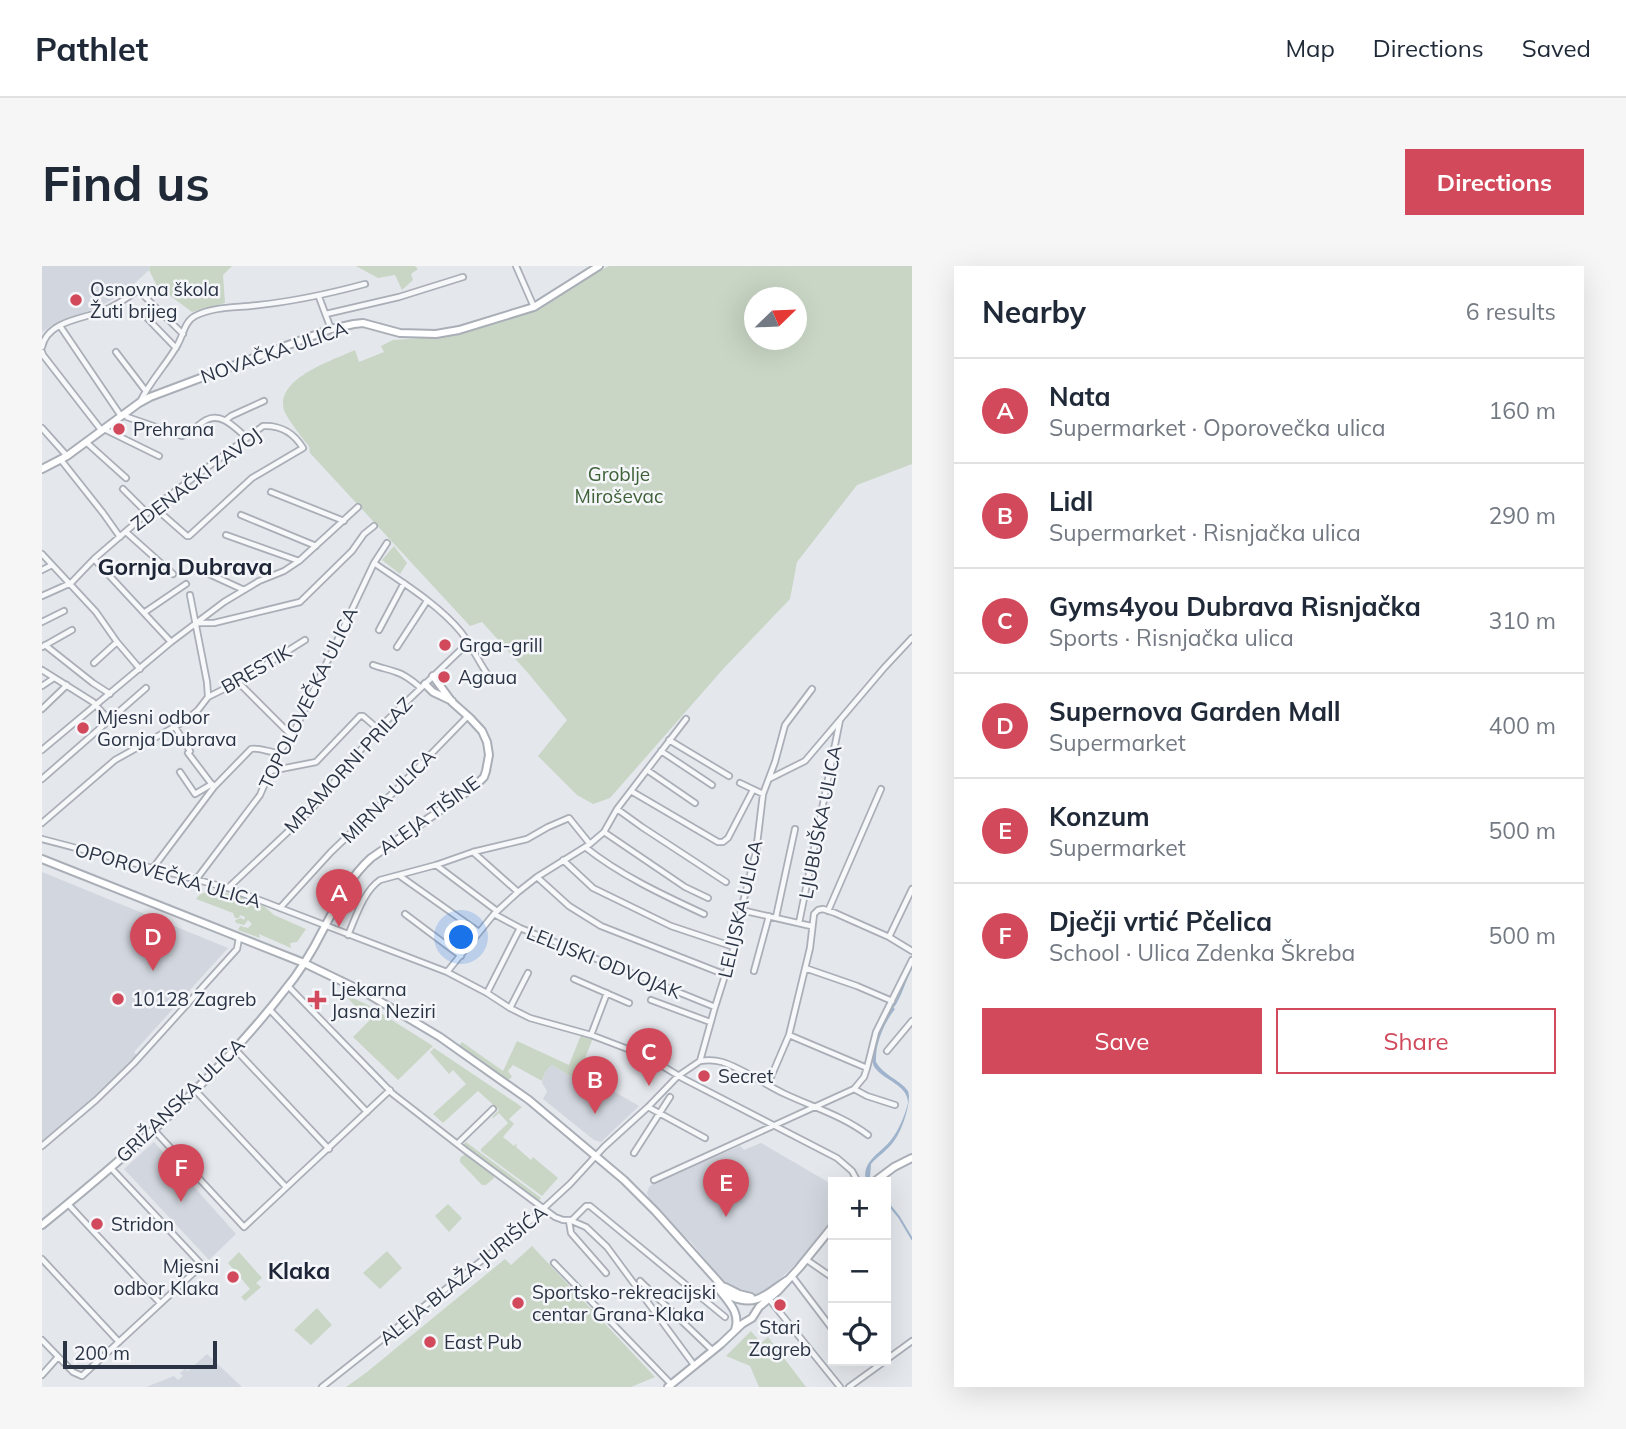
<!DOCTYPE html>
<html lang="en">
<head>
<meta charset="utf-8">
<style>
	body { margin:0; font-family:Mulish,sans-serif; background:#f6f6f7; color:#1f2937 }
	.controls { position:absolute; right:21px; bottom:21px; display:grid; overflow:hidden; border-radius:0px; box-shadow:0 7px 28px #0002 }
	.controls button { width:63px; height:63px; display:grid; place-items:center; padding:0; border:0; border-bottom:2px solid #e0e1e3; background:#fff; color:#1f2937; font:35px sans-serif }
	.compass { position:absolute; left:702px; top:21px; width:63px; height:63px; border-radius:50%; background:#fff; box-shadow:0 7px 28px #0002; rotate:67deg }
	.scale { position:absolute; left:21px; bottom:18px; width:154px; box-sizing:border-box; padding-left:7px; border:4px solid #2b3445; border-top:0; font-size:19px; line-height:24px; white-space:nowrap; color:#2b3445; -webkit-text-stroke:5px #f4f6f9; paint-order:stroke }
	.you { position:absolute; left:420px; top:672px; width:24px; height:24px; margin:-18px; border:5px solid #fff; border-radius:50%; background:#1a73e8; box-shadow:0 0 0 10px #1a73e833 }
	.badge { display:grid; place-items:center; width:46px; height:46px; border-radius:50%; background:#d1495b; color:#fff; font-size:23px; font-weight:700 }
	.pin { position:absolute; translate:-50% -58px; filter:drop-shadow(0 2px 4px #0008) }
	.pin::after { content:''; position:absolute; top:37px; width:24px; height:21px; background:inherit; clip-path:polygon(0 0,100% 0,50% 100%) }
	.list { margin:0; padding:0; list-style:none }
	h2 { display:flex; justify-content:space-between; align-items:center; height:91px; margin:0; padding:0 28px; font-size:30px }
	h2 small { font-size:23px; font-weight:400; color:#747a83 }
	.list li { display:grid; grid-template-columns:46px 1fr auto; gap:21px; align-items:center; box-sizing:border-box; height:105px; padding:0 28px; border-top:2px solid #e0e1e3 }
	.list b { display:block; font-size:26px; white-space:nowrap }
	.list p { margin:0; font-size:23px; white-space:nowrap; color:#747a83 }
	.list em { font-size:23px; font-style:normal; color:#747a83 }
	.actions { display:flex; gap:14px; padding:21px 28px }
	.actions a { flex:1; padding:16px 0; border:2px solid #d1495b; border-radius:0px; text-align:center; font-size:24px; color:#d1495b }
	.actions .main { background:#d1495b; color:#fff }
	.icon { flex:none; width:38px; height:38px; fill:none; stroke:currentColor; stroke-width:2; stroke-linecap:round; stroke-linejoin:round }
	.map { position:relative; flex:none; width:870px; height:1121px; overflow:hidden; border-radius:0px }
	header { display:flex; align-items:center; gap:42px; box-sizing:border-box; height:98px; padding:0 35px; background:#fff; border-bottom:2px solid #e0e1e3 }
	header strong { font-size:33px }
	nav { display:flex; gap:38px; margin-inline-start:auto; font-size:24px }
	.intro { display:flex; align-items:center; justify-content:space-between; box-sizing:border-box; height:168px; padding:0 42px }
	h1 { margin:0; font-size:49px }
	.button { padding:18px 32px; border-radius:0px; background:#d1495b; color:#fff; font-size:24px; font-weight:700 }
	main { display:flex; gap:42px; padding:0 42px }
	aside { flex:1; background:#fff; border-radius:0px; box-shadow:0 7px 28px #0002 }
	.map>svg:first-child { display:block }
</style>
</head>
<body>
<header>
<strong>Pathlet</strong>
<nav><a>Map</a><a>Directions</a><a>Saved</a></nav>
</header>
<div class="intro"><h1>Find us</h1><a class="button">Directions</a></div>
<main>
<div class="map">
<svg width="870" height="1121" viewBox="0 0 870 1121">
	<rect width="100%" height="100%" fill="#e4e7ec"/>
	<path fill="#d2d6de" d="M0 0H108L107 4 82 27 56 41 9 60 0 66Z
		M0 606 186 682 92 786 96 791 64 822 0 875Z
		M510 799 537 815 542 808 597 840 559 876 552 874 501 833 505 825 500 817 503 806Z
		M112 876 194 968 167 994 82 903Z
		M719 877 791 919V953L756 996 726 1024 711 1029 694 1026 683 1018 649 976 637 967 608 936 605 927 607 921 613 916 698 880 702 884Z
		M165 1088 200 1121H104L132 1110 136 1114 141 1110 138 1107 143 1103 146 1105Z"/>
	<path fill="#c9d6c5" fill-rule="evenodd" d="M108 0H190L181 9 183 37 150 46 115 20 107 4Z
		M314 0H373L376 3 369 8 371 14 360 24 353 9 336 12Z
		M567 0H870V198L815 219 755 296 748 333 682 402 568 532 551 538 535 529 496 490 525 454 486 407 440 356 428 360 268 187 267 180C261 173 244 151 242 144 233 112 292 94 313 84L317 96 342 86 339 80 351 74 411 70 498 43 530 20ZM712 32H754V74H712Z
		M352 280 365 297 358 308 340 294Z
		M159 627H169L175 630 185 627 209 634 223 641 232 649 264 663 255 676 248 677 249 682 217 668 218 672 196 664 198 660 206 662 210 658 206 654 202 659 194 657 193 654 199 652 202 654 203 651 198 649 197 652H193L191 647 154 633Z
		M302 728 326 739 391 780 356 814 311 771 327 755Z
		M539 769 551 772 538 805 542 808 539 812 542 815 540 817 510 799 503 806 500 815 471 799 466 805 470 811 466 814 417 780 420 776 461 805 475 775 527 799Z
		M392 782 480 841 467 853 472 858 461 871 472 880 475 877 474 881 489 894 491 891 516 912 500 930 439 885V883L466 857 457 847 451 852 450 851 457 844 436 825 401 857 391 848 424 818 411 804 407 808 388 786Z
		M424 876 499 932 497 935 423 882 422 878Z
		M422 889H425L451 908 452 912 444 919H440L418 896V892Z
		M406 938 420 952 407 966 393 950Z
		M490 980 613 1111 589 1121H304L325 1106 463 993 469 999Z
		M345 985 360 1002 338 1023 321 1007Z
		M197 986 220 1012 214 1017 219 1021 203 1035 199 1031 208 1023 186 997Z
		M275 1042 290 1059 269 1079 252 1064Z
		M709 1065 719 1077 726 1071 764 1121H717L708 1100 684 1090Z"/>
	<path fill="#9fb4cc" d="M849 740 853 743C842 757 833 778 834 796 841 809 857 813 866 825 870 835 860 865 852 875 846 884 836 890 829 898L828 911 832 916H824C819 895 838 888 849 874 857 864 863 849 866 837 866 819 843 815 833 802 823 788 841 753 849 740Z"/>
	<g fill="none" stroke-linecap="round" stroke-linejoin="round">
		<path stroke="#9fb4cc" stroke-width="2" d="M851 741C860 729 862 714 870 701
			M844 935 857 951 870 973"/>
		<g stroke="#a9aeb7" stroke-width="8">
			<path id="street" d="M474 0 492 41
				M277 31 289 63
				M284 48 357 31 421 11
				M106 53 134 82
				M18 60 79 150
				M0 81C5 56 38 53 58 46 72 41 84 33 96 24L141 68
				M0 86 1 89 60 165
				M74 86 103 124
				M98 136C108 115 125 98 136 78 141 69 143 55 153 50 172 40 196 42 217 39 254 35 286 28 323 18
				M83 148 85 151 140 170C149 166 156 159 164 154 180 146 193 162 204 171
				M184 154 189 150 222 135
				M0 162 25 190
				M62 163 117 190
				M44 176 84 212
				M19 194 61 247 78 271
				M81 223 105 247
				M229 226 302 255
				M199 249 274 280
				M84 266 131 308
				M184 269 257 295
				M0 288 54 346 75 376 98 403
				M52 293 129 376
				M332 297C361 317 397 339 419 366 430 380 437 397 448 412
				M154 302 202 324
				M0 304 10 299
				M148 329 165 416 166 430
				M0 330 29 317 52 293 112 241 221 160C238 159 252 167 261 182L210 212 147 270H145L112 241
				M103 346 144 318
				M0 356 22 345
				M155 357H172L258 336 310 285 322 268 332 260
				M337 364 362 317
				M3 379 51 417 68 428
				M0 381 30 364
				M355 381 385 335
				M52 397 75 376
				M331 399C339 402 346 403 354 406 362 408 372 416 379 422
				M0 404 51 436 67 454
				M196 416 250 470
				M0 420 12 412
				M0 443 25 419
				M133 461 148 485
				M627 474 687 510
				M0 484 129 376 182 336 217 315 242 305 257 295 316 241
				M619 485 670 519
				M146 487 171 520
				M605 504 653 537
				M228 505 274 496 318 450H321L336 463
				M138 506 153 528 170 518
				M0 513 104 422
				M727 513 763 495 842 402 870 372
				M698 517 721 528
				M589 525 676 576H681L686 572 711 524
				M575 543 600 561 684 616
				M0 557 73 494 143 455 156 444 166 431 196 416 263 374
				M562 566 643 621 666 632
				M0 573 186 622 405 706 445 727 468 742 488 752 549 769 604 790 642 813 795 892 810 905 816 916
				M543 581C578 609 621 629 662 648
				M431 586 476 626
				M521 594 551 622 629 660 692 681
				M394 599 455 645
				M111 602 172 521 209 483C215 481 227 486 236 487
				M358 610 437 666
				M495 611 527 640 559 660 684 709
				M153 615 218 529 236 487 250 470 332 297 345 277
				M186 622 268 545 336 463 427 376
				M238 642 289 586 355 523 426 450
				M699 644 769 660
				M786 645 839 523
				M363 648 419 690
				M452 648 478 662 673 741
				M734 651 753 563
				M757 657 798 454
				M306 669C314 651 321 626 338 614L394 599 431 586 485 573 506 561 527 552 548 578
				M847 671 870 623
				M763 702 815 720 850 735
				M712 705 727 650
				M405 706 452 648 476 626 495 611 548 578 562 566 575 543 644 453
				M532 713 587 737
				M246 720 351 828 423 884 513 951 521 954H530L544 940H548L683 1051
				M445 727 478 662
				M609 734 668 756
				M468 742 486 707
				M228 744 325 846
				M549 769 565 727
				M747 769 825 802 834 766 870 694
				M192 782 287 883
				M845 785 870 755
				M658 795C665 794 673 794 680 796 702 803 722 818 743 828 771 841 801 850 826 869
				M825 802 822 811 812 823 825 830 853 839
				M724 818 729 811 747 769 768 682 772 648 776 644 781 643 793 647 847 671 870 685
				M153 824 244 921
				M606 841 663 872
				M111 863 202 961 348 824
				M415 878 451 843
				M0 880 54 834 92 797 195 683 197 672
				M592 887 628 831
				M612 914 812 823
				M26 938 118 1037
				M527 955 529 967 564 1007
				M530 955 544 961 565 981 652 1099
				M0 993 77 1076
				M765 994 791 1012
				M512 997 629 1118
				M750 1010 791 1064
				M598 1015 670 1084
				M727 1033 798 1121
				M0 1074 31 1106 40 1110 160 999 69 902
				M844 1094 870 1075
				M815 1095 816 1096
				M0 1109 16 1091
				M280 1121 477 965 528 918 562 881 606 841 636 810 658 795 673 741 692 681 699 644 714 586 721 528 733 496 743 459 770 423
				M807 1121 843 1095"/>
		</g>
		<g stroke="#a9aeb7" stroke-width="10">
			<path id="secondary" d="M0 203 25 190 97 137 108 131 289 63 312 58 321 57 358 67 394 68 417 64 492 41 557 0
				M383 418 391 426 410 435
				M0 593 262 697 324 727 398 771 487 834 582 914 614 946 690 1031C716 1042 727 1025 747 1013
				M832 916 852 901 870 892
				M0 959C86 889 174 813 242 725 258 706 271 684 282 662 296 636 307 612 329 592L432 521 442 511 444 505 447 489 445 476 440 465 428 452 410 436 391 410
				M683 1021 697 1028 709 1031
				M676 1022C686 1036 699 1046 693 1064
				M626 1121 679 1078 700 1058 710 1052 717 1041 736 1025 757 1002 791 960"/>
		</g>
		<use href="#street" stroke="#f7f8fa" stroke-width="4.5"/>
		<use href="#secondary" stroke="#fff" stroke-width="6"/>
	</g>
	<g fill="#d1495b" stroke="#f4f6f9" stroke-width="2.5">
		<circle cx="34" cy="34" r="7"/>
		<circle cx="77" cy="163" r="7"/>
		<circle cx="403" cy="379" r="7"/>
		<circle cx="402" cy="411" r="7"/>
		<circle cx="41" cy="462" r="7"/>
		<circle cx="76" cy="733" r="7"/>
		<path d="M271.5 723.5h7v7h7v7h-7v7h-7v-7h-7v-7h7z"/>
		<circle cx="662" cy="810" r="7"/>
		<circle cx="55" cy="958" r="7"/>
		<circle cx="191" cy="1011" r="7"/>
		<circle cx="476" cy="1037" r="7"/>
		<circle cx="738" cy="1039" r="7"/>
		<circle cx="388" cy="1076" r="7"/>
	</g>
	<g text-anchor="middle" stroke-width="5" stroke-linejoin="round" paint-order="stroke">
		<g font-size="19" fill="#2b3445" stroke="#f4f6f9" text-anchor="start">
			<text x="48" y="30">Osnovna škola<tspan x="48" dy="22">Žuti brijeg</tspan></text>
			<text x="91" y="170">Prehrana</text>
			<text x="417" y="386">Grga-grill</text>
			<text x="416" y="418">Agaua</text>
			<text x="55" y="458">Mjesni odbor<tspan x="55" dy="22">Gornja Dubrava</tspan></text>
			<text x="289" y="730">Ljekarna<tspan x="289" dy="22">Jasna Neziri</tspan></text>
			<text x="90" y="740">10128 Zagreb</text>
			<text x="676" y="817">Secret</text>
			<text x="69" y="965">Stridon</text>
			<text x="177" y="1007" text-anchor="end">Mjesni<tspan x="177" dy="22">odbor Klaka</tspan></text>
			<text x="490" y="1033">Sportsko-rekreacijski<tspan x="490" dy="22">centar Grana-Klaka</tspan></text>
			<text x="738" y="1068" text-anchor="middle">Stari<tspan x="738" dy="22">Zagreb</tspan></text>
			<text x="402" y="1083">East Pub</text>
		</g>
		<g font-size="19" fill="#2b3445" stroke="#f4f6f9">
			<text transform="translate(232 86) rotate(-19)" y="7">NOVAČKA ULICA</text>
			<text transform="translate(154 213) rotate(-37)" y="7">ZDENAČKI ZAVOJ</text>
			<text transform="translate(214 403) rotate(-30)" y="7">BRESTIK</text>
			<text transform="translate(266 432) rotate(-64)" y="7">TOPOLOVEČKA ULICA</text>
			<text transform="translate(306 499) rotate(-47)" y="7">MRAMORNI PRILAZ</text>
			<text transform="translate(346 530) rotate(-45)" y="7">MIRNA ULICA</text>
			<text transform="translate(387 549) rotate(-36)" y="7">ALEJA TIŠINE</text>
			<text transform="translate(778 556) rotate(-79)" y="7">LJUBUŠKA ULICA</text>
			<text transform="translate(126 609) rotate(16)" y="7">OPOROVEČKA ULICA</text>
			<text transform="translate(698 643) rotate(-77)" y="7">LELIJSKA ULICA</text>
			<text transform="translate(562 696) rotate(22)" y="7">LELIJSKI ODVOJAK</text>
			<text transform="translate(138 834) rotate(-44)" y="7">GRIŽANSKA ULICA</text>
			<text transform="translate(421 1009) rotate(-39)" y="7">ALEJA BLAŽA JURIŠIĆA</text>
		</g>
		<g font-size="19" fill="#3f6138" stroke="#f4f6f9">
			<text x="577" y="215">Groblje<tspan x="577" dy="22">Miroševac</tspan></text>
		</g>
		<g font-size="23" font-weight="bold" fill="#1d2536" stroke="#f4f6f9">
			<text x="143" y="309">Gornja Dubrava</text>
			<text x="257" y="1013">Klaka</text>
		</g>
	</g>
</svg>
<div class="controls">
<button>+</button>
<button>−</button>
<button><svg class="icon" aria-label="locate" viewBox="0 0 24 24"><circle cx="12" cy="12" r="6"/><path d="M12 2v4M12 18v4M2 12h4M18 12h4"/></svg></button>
</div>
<svg class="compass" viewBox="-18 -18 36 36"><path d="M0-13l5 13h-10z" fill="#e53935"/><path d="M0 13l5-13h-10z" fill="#747a83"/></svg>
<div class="scale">200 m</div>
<div class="you"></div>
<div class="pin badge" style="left:297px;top:661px">A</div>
<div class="pin badge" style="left:553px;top:848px">B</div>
<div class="pin badge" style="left:607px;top:820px">C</div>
<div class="pin badge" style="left:111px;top:705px">D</div>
<div class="pin badge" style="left:684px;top:951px">E</div>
<div class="pin badge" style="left:139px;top:936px">F</div>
</div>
<aside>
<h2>Nearby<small>6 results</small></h2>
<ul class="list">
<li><span class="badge">A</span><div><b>Nata</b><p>Supermarket · Oporovečka ulica</p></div><em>160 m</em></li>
<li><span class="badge">B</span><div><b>Lidl</b><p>Supermarket · Risnjačka ulica</p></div><em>290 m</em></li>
<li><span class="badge">C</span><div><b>Gyms4you Dubrava Risnjačka</b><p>Sports · Risnjačka ulica</p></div><em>310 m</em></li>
<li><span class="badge">D</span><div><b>Supernova Garden Mall</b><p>Supermarket</p></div><em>400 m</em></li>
<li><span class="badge">E</span><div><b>Konzum</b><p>Supermarket</p></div><em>500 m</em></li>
<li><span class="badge">F</span><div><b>Dječji vrtić Pčelica</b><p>School · Ulica Zdenka Škreba</p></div><em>500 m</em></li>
</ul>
<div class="actions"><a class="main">Save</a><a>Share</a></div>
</aside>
</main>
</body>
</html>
